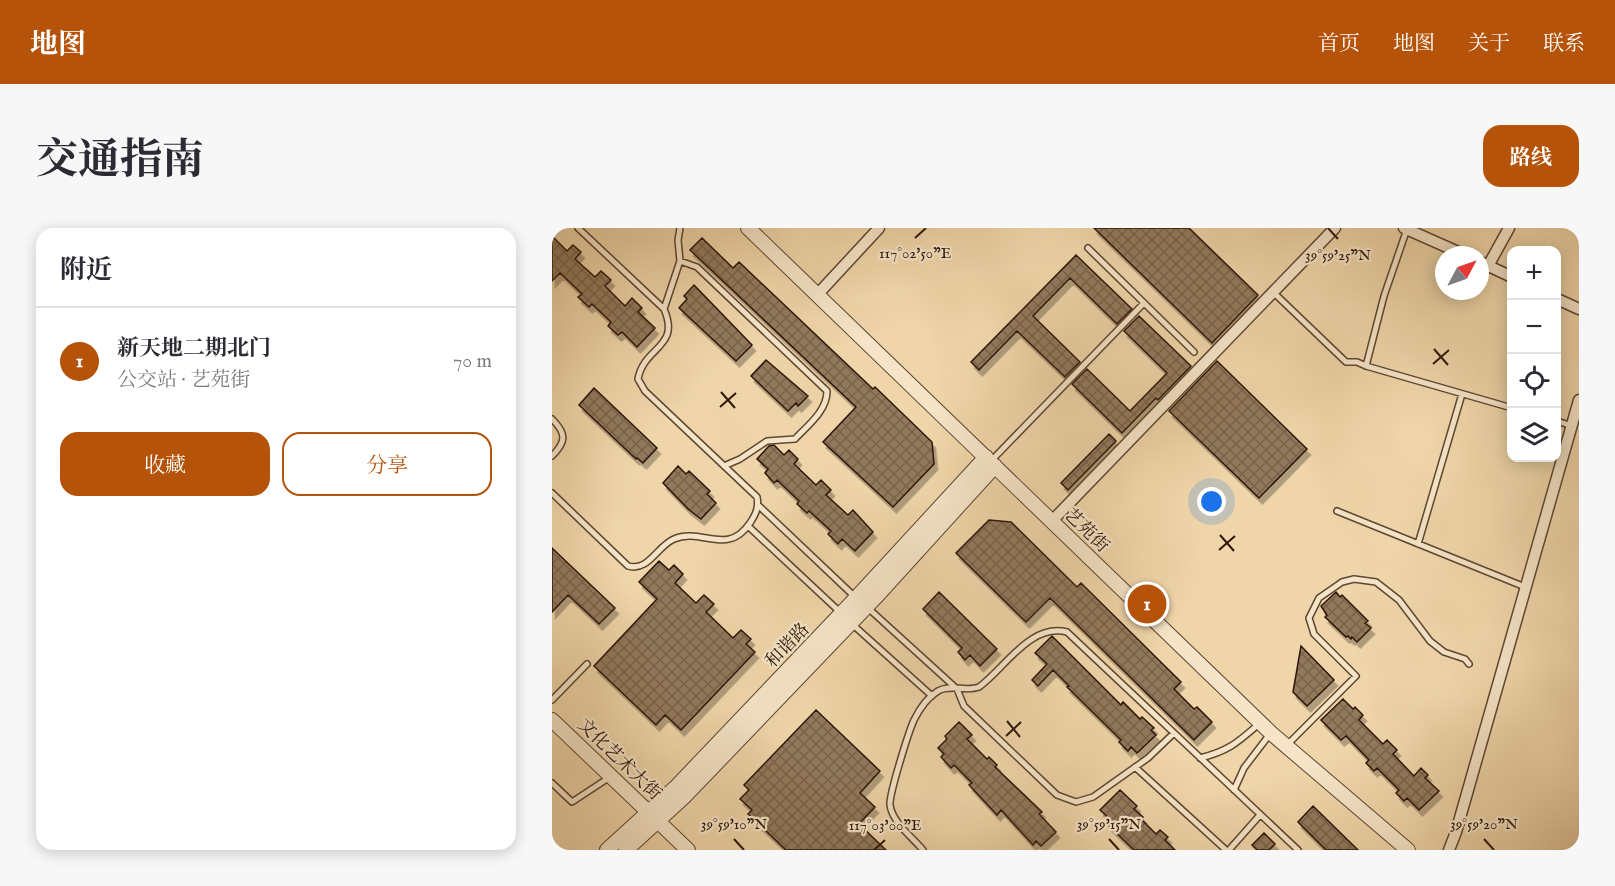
<!DOCTYPE html>
<html lang="zh">
<head>
<meta charset="utf-8">
<style>
	body { margin:0; font-family:"IM FELL English","Noto Serif SC",serif; background:#f7f7f7; color:#2b2b33 }
	.controls { position:absolute; right:18px; top:18px; display:grid; overflow:hidden; border-radius:12px; box-shadow:0 3px 15px #0003 }
	.controls button { width:54px; height:54px; display:grid; place-items:center; padding:0; border:0; border-bottom:2px solid #e1e1e2; background:#fff; color:#2b2b33; font:30px sans-serif }
	.compass { position:absolute; left:883px; top:18px; width:54px; height:54px; border-radius:50%; background:#fff; box-shadow:0 3px 15px #0003; rotate:49deg }
	.you { position:absolute; left:660px; top:274px; width:21px; height:21px; margin:-15px; border:4px solid #fff; border-radius:50%; background:#1a73e8; box-shadow:0 0 0 9px #1a73e833 }
	.badge { display:grid; place-items:center; width:39px; height:39px; border-radius:50%; background:#b45309; color:#fff; font-size:20px; font-weight:700 }
	.pin { position:absolute; translate:-50% -50%; border:3px solid #fff; box-shadow:0 2px 6px #0006 }
	.list { margin:0; padding:0; list-style:none }
	h2 { display:flex; justify-content:space-between; align-items:center; height:78px; margin:0; padding:0 24px; font-size:26px }
	h2 small { font-size:20px; font-weight:400; color:#7c7c81 }
	.list li { display:grid; grid-template-columns:39px 1fr auto; gap:18px; align-items:center; box-sizing:border-box; height:108px; padding:0 24px; border-top:2px solid #e1e1e2 }
	.list b { display:block; font-size:22px; white-space:nowrap }
	.list p { margin:0; font-size:20px; white-space:nowrap; color:#7c7c81 }
	.list em { font-size:20px; font-style:normal; color:#7c7c81 }
	.actions { display:flex; gap:12px; padding:18px 24px }
	.actions a { flex:1; padding:14px 0; border:2px solid #b45309; border-radius:18px; text-align:center; font-size:21px; color:#b45309 }
	.actions .main { background:#b45309; color:#fff }
	.icon { flex:none; width:33px; height:33px; fill:none; stroke:currentColor; stroke-width:2; stroke-linecap:round; stroke-linejoin:round }
	.map { position:relative; flex:none; width:1027px; height:622px; overflow:hidden; border-radius:18px }
	header { display:flex; align-items:center; gap:36px; box-sizing:border-box; height:84px; padding:0 30px; background:#b45309; color:#fff }
	header strong { font-size:28px }
	nav { display:flex; gap:33px; margin-inline-start:auto; font-size:21px }
	.intro { display:flex; align-items:center; justify-content:space-between; box-sizing:border-box; height:144px; padding:0 36px }
	h1 { margin:0; font-size:42px }
	.button { padding:15px 27px; border-radius:18px; background:#b45309; color:#fff; font-size:21px; font-weight:700 }
	main { display:flex; gap:36px; padding:0 36px }
	aside { flex:1; background:#fff; border-radius:18px; box-shadow:0 3px 15px #0003 }
	.map>svg:first-child { display:block }
</style>
</head>
<body>
<header>
<strong>地图</strong>
<nav><a>首页</a><a>地图</a><a>关于</a><a>联系</a></nav>
</header>
<div class="intro"><h1>交通指南</h1><a class="button">路线</a></div>
<main>
<aside>
<h2>附近<small></small></h2>
<ul class="list">
<li><span class="badge">1</span><div><b>新天地二期北门</b><p>公交站 · 艺苑街</p></div><em>70 m</em></li>
</ul>
<div class="actions"><a class="main">收藏</a><a>分享</a></div>
</aside>
<div class="map">
<svg width="1027" height="622" viewBox="0 0 1027 622">
	<defs>
		<pattern id="building-cross-hatch" width="8" height="8" patternUnits="userSpaceOnUse" patternTransform="scale(1.5)"><rect width="8" height="8" fill="#92795c"/><path d="M0 0l8 8M0 8l8-8" fill="none" stroke="#78624a"/></pattern>
		<filter id="shadow"><feDropShadow dx="3.5" dy="6" stdDeviation="0" flood-color="#0004"/></filter>
	</defs>
	<rect width="100%" height="100%" fill="#efd5a9"/>
	<filter id="stains"><feTurbulence type="fractalNoise" baseFrequency=".00333" numOctaves="4"/><feColorMatrix values="0 0 0 0 .2 0 0 0 0 .09 0 0 0 0 .02 0 0 0 .5 -.17"/></filter>
	<radialGradient id="worn" r=".72"><stop offset=".6" stop-color="#630" stop-opacity="0"/><stop offset="1" stop-color="#630" stop-opacity=".3"/></radialGradient>
	<path fill="url(#building-cross-hatch)" stroke="#2e1609" stroke-width="1.5" filter="url(#shadow)" d="M542 0H637L706 67 660 115Z
		M0 8 15 23 21 17 29 24 23 31 43 49 49 43 59 52 53 58 73 78 80 70 90 80 86 84 103 100 85 119 70 104 66 107 56 98 59 94 40 76 37 79 26 69 30 66 8 45 0 53Z
		M150 10 181 40 187 34 321 161 323 159 380 214 382 236 341 279 271 214 304 179 138 22Z
		M524 27 580 81 565 96 518 50 481 88 528 134 513 149 465 103 427 142 419 134Z
		M142 57 200 117 184 133 127 80 135 71 132 68Z
		M587 88 639 138 606 172 604 170 570 205 520 156 535 141 578 183 615 145 572 103Z
		M214 132 256 168 246 178 244 175 236 183 199 148Z
		M665 133 755 221 707 270 617 183Z
		M42 160 105 220 91 235 85 230 84 231 27 177Z
		M557 206 564 213 516 262 509 255Z
		M222 217 232 227 237 222 246 231 242 236 264 257 269 252 279 262 274 267 296 287 301 282 321 304 303 323 290 311 286 316 276 306 279 303 257 283 255 285 245 276 247 273 225 252 222 255 213 245 216 241 205 231 217 218Z
		M126 238 134 246 137 243 158 263 155 266 164 275 149 291 136 281 111 255Z
		M437 292 459 294 525 359 529 355 629 454 622 461 642 481 645 479 660 494 642 512 498 370 474 394 404 325Z
		M0 320 63 380 47 396 16 367 0 384Z
		M107 333 117 342 122 337 131 346 123 355 144 375 152 367 162 376 154 384 181 410 189 402 199 411 194 416 203 424 129 502 113 487 104 497 42 438 105 371 87 354Z
		M387 364 445 421 428 438 418 427 413 432 406 424 410 420 371 381Z
		M784 364 788 369 790 367 816 393 813 395 819 400 805 414 800 409 799 411 796 408 794 409 773 389 775 387 769 378Z
		M500 408 569 477 571 474 588 491 590 489 602 500 599 502 604 507 585 525 579 519 576 523 567 514 569 512 515 459 517 458 501 442 486 458 480 452 495 436 483 425Z
		M749 418 782 452 755 478 741 464Z
		M791 471 801 481 803 479 811 487 807 492 831 516 835 512 845 522 841 526 862 548 869 540 876 547 873 550 887 563 867 582 855 570 852 573 844 565 847 562 825 540 822 543 814 535 817 532 794 508 789 512 769 492Z
		M264 482 328 543 308 565 323 579 307 596 334 622H234L196 586 200 582 188 571 197 562 192 557Z
		M407 494 420 507 415 511 435 531 437 529 445 537 443 539 490 584 487 586 504 604 489 618 484 613 481 617 449 582 445 587 417 557 420 555 402 537 399 540 389 529 392 526 386 520 395 511 393 508Z
		M568 562 585 578 582 581 591 589 589 591 604 606 608 602 616 609 613 612 623 622H582L555 596 559 592 548 582Z
		M761 578 806 622H774L746 594Z
		M712 605 723 616 717 622H705L700 617Z"/>
	<g fill="none" stroke-linecap="round" stroke-linejoin="round">
		<g stroke="#5e4631" stroke-width="8">
			<path id="service" d="M855 1 832 68 814 138 960 180
				M536 20 642 124
				M128 33 145 39 275 163C275 183 256 197 243 211L215 213 188 231 172 238
				M721 64 794 134H805L814 138
				M112 81 128 33 126 12 128 0
				M0 191C15 206 14 214 0 228
				M1005 193 1020 198
				M439 233 592 75
				M0 265 76 338C97 344 105 318 122 311 150 299 175 329 198 295 204 286 207 279 205 269L93 163 86 151C92 118 129 120 112 81L26 0
				M206 277 302 368
				M785 283 973 359
				M196 298 289 385
				M866 316 910 166
				M316 380 405 461 412 478 505 567 524 574 541 569 596 530 622 505
				M300 396 380 468
				M0 472 35 436
				M735 517 804 448 762 406 757 390 767 370 790 354 802 351 824 354 847 372 878 413 892 424 913 431 917 436
				M648 530C677 523 686 514 708 495
				M583 539 674 622
				M0 555 20 574 58 549
				M682 562 692 540 718 506
				M371 622C361 610 340 594 338 577 337 566 357 503 362 492 367 482 376 469 386 463 398 456 414 464 427 459 453 440 478 395 515 404L746 622
				M677 622 708 587"/>
		</g>
		<g stroke="#5e4631" stroke-width="13">
			<path id="minor" d="M852 0 913 27
				M928 34 960 49
				M936 38 957 0
				M265 67 327 0
				M1005 71 1027 81
				M500 293 783 0
				M897 622 904 604 1027 172"/>
		</g>
		<g stroke="#5e4631" stroke-width="16">
			<path id="tertiary" d="M196 0 719 505 856 622
				M0 492 136 622
				M55 622 124 559 304 370 434 229
				M74 622 133 568 323 370 443 238"/>
		</g>
		<use href="#service" stroke="#f5e4c7" stroke-width="5"/>
		<use href="#minor" stroke="#f5e4c7" stroke-width="10"/>
		<use href="#tertiary" stroke="#f5e4c7" stroke-width="14"/>
	</g>
	<path fill="none" stroke="#2e1609" stroke-width="2" d="M776 0 786 11M363 10 374 0M882 121 896 137M881 136 897 122M169 164 183 180M168 179 184 165M668 307 682 323M667 322 683 308M455 493 468 509M454 508 469 494M182 611 192 622M557 611 567 622M932 611 942 622M322 622 333 612"/>
	<g text-anchor="middle" stroke-width="4.5" stroke-linejoin="round" paint-order="stroke">
		<g font-size="18" fill="#2e1609" stroke="#f5e4c7">
			<text transform="translate(535 302) rotate(44)" y="6">艺苑街</text>
			<text transform="translate(235 417) rotate(-46)" y="6">和谐路</text>
			<text transform="translate(68 531) rotate(44)" y="6">文化艺术大街</text>
		</g>
	</g>
	<g font-size="15" text-anchor="middle" fill="#2e1609" stroke="#f5e4c7" stroke-width="4.5" stroke-linejoin="round" paint-order="stroke">
		<text x="363" y="30">117°02'50"E</text>
		<text x="786" y="32">39°59'25"N</text>
		<text x="182" y="601">39°59'10"N</text>
		<text x="557" y="601">39°59'15"N</text>
		<text x="932" y="601">39°59'20"N</text>
		<text x="333" y="602">117°03'00"E</text>
	</g>
	<rect width="100%" height="100%" filter="url(#stains)"/>
	<rect width="100%" height="100%" fill="url(#worn)"/>
</svg>
<div class="controls">
<button>+</button>
<button>−</button>
<button><svg class="icon" aria-label="locate" viewBox="0 0 24 24"><circle cx="12" cy="12" r="6"/><path d="M12 2v4M12 18v4M2 12h4M18 12h4"/></svg></button>
<button><svg class="icon" aria-label="layers" viewBox="0 0 24 24"><path d="M12 4l9 5-9 5-9-5zM3 14l9 5 9-5"/></svg></button>
</div>
<svg class="compass" viewBox="-18 -18 36 36"><path d="M0-13l5 13h-10z" fill="#e53935"/><path d="M0 13l5-13h-10z" fill="#7c7c81"/></svg>
<div class="you"></div>
<div class="pin badge" style="left:595px;top:376px">1</div>
</div>
</main>
</body>
</html>
